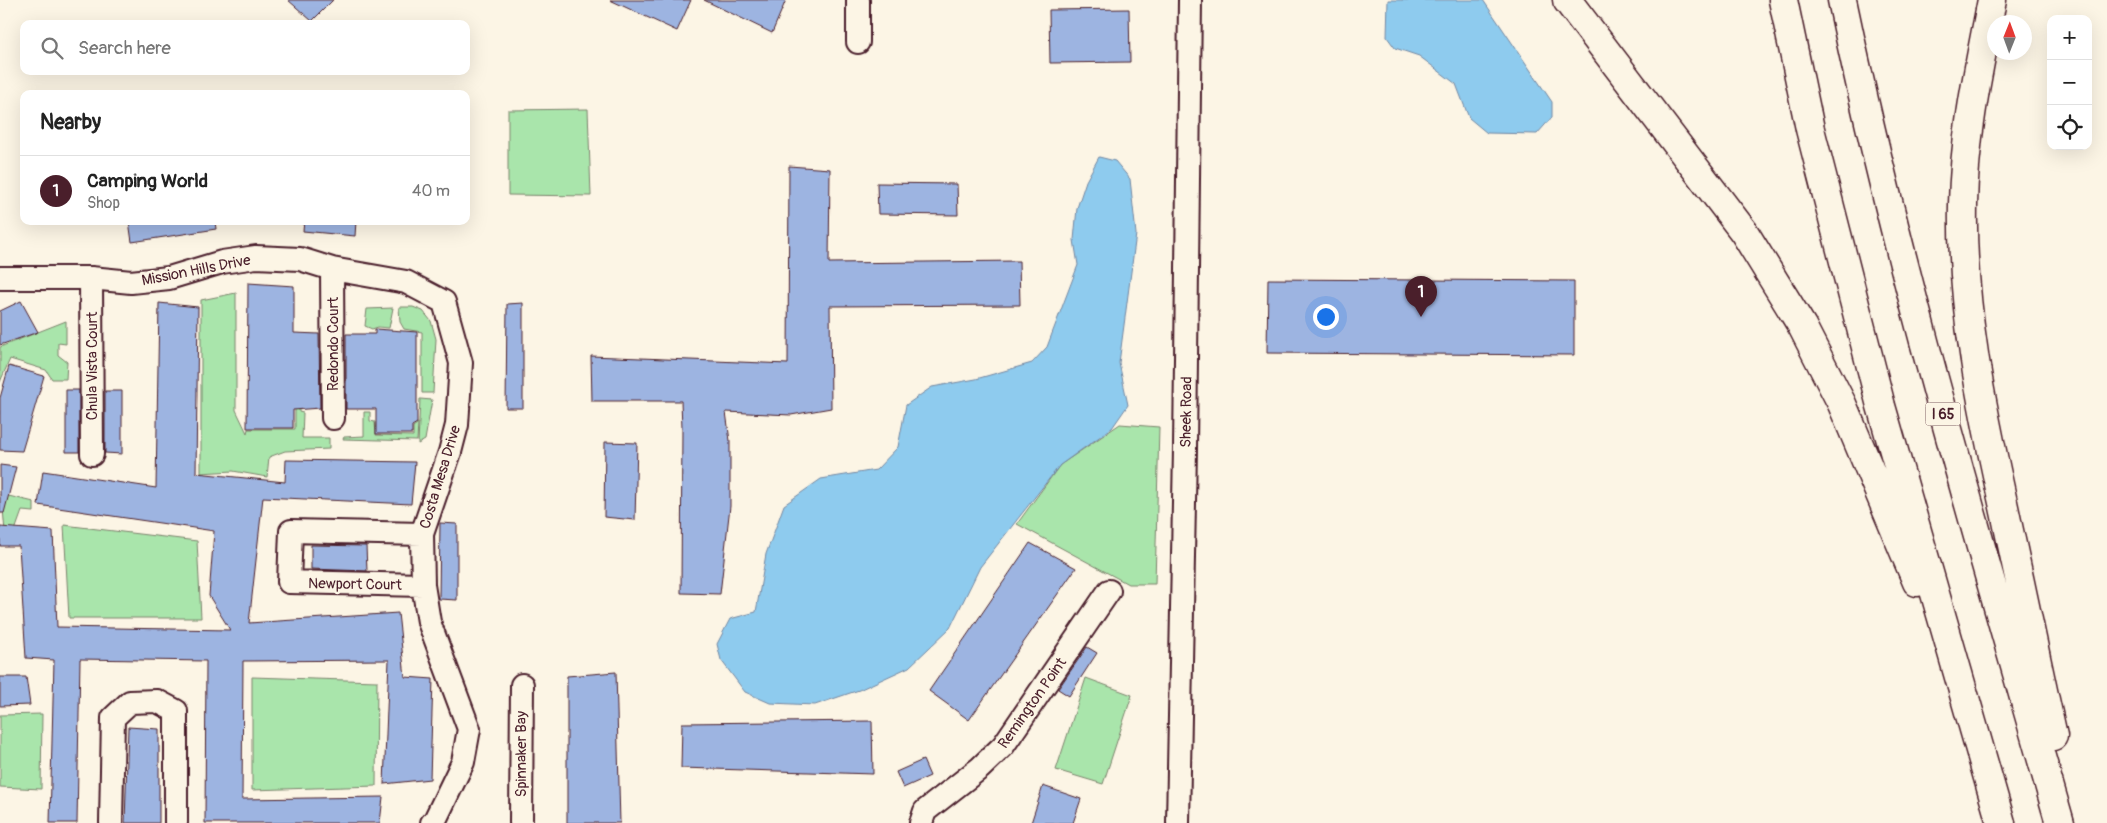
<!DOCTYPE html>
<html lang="en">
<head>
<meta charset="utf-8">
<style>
	body { margin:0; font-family:Pangolin,sans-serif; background:#f6f6f6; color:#222 }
	.controls { position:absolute; right:15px; top:15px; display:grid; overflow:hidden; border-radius:10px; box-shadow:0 5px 20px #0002 }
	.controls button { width:45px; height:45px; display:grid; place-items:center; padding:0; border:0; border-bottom:1px solid #e0e0e0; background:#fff; color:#222; font:25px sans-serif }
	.compass { position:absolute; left:1987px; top:15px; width:45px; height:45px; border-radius:50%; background:#fff; box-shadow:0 5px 20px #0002; rotate:1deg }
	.you { position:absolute; left:1325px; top:316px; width:18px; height:18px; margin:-12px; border:4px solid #fff; border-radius:50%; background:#1a73e8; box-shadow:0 0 0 8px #1a73e833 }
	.badge { display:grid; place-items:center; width:32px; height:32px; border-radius:50%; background:#4a1f2b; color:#fff; font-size:16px; font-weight:700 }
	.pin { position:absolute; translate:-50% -41px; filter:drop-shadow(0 1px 2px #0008) }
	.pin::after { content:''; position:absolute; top:26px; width:18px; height:15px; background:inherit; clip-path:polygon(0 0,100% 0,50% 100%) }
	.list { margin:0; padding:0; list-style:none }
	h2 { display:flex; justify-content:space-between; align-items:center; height:65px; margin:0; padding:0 20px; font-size:21px }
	h2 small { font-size:16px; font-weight:400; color:#767676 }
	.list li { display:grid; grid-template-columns:32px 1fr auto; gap:15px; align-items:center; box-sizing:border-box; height:70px; padding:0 20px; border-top:1px solid #e0e0e0 }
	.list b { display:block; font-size:19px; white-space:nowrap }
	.list p { margin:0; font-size:16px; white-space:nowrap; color:#767676 }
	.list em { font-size:16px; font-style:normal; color:#767676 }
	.icon { flex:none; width:28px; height:28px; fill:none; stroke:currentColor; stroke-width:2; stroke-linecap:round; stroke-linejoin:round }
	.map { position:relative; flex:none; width:2107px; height:823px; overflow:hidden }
	.search { position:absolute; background:#fff; box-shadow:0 5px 20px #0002; left:20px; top:20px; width:450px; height:55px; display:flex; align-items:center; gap:12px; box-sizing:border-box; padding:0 18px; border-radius:10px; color:#767676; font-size:19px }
	.panel { position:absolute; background:#fff; box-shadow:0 5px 20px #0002; left:20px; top:90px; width:450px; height:135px; border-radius:10px }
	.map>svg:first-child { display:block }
</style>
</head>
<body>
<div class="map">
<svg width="2107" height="823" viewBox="0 0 2107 823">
	<rect width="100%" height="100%" fill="#fcf5e5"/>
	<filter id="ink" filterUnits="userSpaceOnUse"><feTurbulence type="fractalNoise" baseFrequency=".02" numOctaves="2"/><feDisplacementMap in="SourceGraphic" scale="10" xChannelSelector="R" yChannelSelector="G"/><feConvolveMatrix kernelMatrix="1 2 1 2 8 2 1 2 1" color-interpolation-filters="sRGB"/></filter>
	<g filter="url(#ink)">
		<path fill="#a9e5ab" stroke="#7a826b" d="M588 109 591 196 508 195V110Z
			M236 293V410L247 433 248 429H295V393L299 394V412L303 413 302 438H329V449L285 451 269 457 267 477 233 471 201 473V300Z
			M399 307H413L423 311 431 321 436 339 433 393H422V332L404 329 400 322Z
			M393 308 389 328 378 327 372 329 365 326 367 309Z
			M66 321V344L58 343V355L67 362 66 379H52L46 370 10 359 0 382V347Z
			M420 399 432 400 425 440 418 444Z
			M364 412H370V421L375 422 376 435 413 436V427L418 423 417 441 343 439 344 437 364 436Z
			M1120 424 1159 427 1155 584H1128L1017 524 1060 465Z
			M0 494 34 502V512L22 511 12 539 6 543 3 509Z
			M64 525 197 541 201 618H69Z
			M252 677 377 681 376 786 252 790Z
			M1086 678 1132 695 1103 784 1056 770Z
			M42 714 41 789 0 787V715Z"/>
		<path fill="#8ecbee" stroke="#7386a0" d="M1388 0H1483L1552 102V117L1537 134 1487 133 1469 118 1456 84 1419 56 1395 48 1387 37Z
			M1099 157 1115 161 1130 179 1136 234 1119 363 1128 405 1112 428 1060 465 980 567 950 628 909 667 859 690 815 705 770 703 745 692 721 660 717 644 730 619 756 612 766 554 784 505 821 479 876 470 898 447 906 405 932 387 976 379 1032 363 1047 347 1078 265 1074 240 1077 208 1086 181Z"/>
		<path fill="#9db4e1" stroke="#4a1f2b" d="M288 0H333L312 21Z
			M610 0H691L677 31Z
			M704 0H786L772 33Z
			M1129 9 1130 62 1050 63 1049 10Z
			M789 166 830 169 829 263 1019 261 1020 305 830 306 831 408 791 415 726 412 730 441V506L720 594 681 593 682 428 681 401H592L591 356 788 364Z
			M877 183 957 184 958 215 878 214Z
			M129 221H215L216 229 132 242Z
			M304 221H356L355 236 303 231Z
			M1268 279 1574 281V355L1267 353Z
			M248 283 294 286V333L319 334 320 408 293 410V428H247Z
			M21 301 38 332 0 345V311Z
			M159 303 198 307 196 473 285 482 286 460 415 462 411 504 263 497 249 623 398 613 405 677 433 679 430 779 384 784 389 660 243 661 242 799 383 797 380 823H205L206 661 80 659 77 823H50L54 660 26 658 19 546H0V527L53 531 57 627 230 630 209 596 214 531 38 505 43 471 156 488Z
			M523 303V408H506L507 304Z
			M375 329 417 332V423L412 426V434H376V409H346V334H375Z
			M9 366 44 376 22 451 0 450V398Z
			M66 390H79V452H66Z
			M105 391H122V454L105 453Z
			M605 442 637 443 635 520 604 517Z
			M0 465 16 467 4 513H0Z
			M440 523 457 524V600L439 599Z
			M1030 543 1076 568 969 720 929 691Z
			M311 545 366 546 367 571 311 569Z
			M1087 647 1097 653 1069 696 1058 689Z
			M616 672 620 823H567V676Z
			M0 677H26L30 705 0 706Z
			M872 721 873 774 681 768 682 723Z
			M128 727 159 729V823H125Z
			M923 760 930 776 903 788 896 772Z
			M1043 786 1081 799 1073 823H1031Z"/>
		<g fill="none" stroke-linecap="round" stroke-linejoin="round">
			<g stroke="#4a1f2b" stroke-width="26">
				<path id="minor" d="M858 0V42
					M332 269 333 418
					M0 278H91L131 282 169 278 222 262 256 257 300 259 332 269 406 282 444 302 461 363 457 425 450 452 422 534 423 585 429 622 469 729 463 762 435 820 432 823
					M91 278 92 454
					M422 534 291 531 289 582 423 585
					M111 823 113 718 130 702 157 701 176 711V823
					M521 823 522 685
					M921 823 925 811 980 768 1003 746 1109 591
					M1178 823 1185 449 1190 0"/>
			</g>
			<g stroke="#4a1f2b" stroke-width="31">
				<path id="highway" d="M1567 0 1744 232 1802 326 1842 404 1917 582
					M1783 0 1810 129 1881 406 2001 823
					M1842 0C1900 278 1982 550 2060 823
					M1992 0C1979 67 1964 136 1963 205 1961 308 1982 408 2004 507 2020 584 2036 660 2053 736"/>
			</g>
			<use href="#minor" stroke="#fcf5e5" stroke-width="22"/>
			<use href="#highway" stroke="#fcf5e5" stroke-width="28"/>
		</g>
	</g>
	<g text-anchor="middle" stroke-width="5" stroke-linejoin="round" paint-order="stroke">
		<rect fill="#fcf5e5" stroke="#7f5f63" stroke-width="1" x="1925.5" y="402.5" width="35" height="23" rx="4"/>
		<g font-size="14" font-weight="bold" fill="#4a1f2b">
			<text x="1943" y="419">I 65</text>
		</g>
		<g font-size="15" fill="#4a1f2b" stroke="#fcf5e5">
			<text transform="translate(196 270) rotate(-11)" y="5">Mission Hills Drive</text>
			<text transform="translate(333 344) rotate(-90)" y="5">Redondo Court</text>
			<text transform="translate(92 366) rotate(-90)" y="5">Chula Vista Court</text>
			<text transform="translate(1186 412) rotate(-89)" y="5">Sheek Road</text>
			<text transform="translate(440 477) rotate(-73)" y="5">Costa Mesa Drive</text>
			<text transform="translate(355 584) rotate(1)" y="5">Newport Court</text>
			<text transform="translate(1032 703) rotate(-55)" y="5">Remington Point</text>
			<text transform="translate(521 754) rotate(-90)" y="5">Spinnaker Bay</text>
		</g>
	</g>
</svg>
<div class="controls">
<button>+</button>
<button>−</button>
<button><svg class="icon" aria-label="locate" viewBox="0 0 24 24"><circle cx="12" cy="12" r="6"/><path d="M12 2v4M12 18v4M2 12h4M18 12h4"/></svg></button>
</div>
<svg class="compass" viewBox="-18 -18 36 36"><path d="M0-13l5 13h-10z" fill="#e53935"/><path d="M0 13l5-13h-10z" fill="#767676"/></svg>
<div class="you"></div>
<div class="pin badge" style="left:1421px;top:317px">1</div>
<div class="search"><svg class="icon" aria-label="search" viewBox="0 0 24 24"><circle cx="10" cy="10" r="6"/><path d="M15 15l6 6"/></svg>Search here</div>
<section class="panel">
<h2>Nearby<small></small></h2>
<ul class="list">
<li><span class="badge">1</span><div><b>Camping World</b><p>Shop</p></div><em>40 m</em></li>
</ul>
</section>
</div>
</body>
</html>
